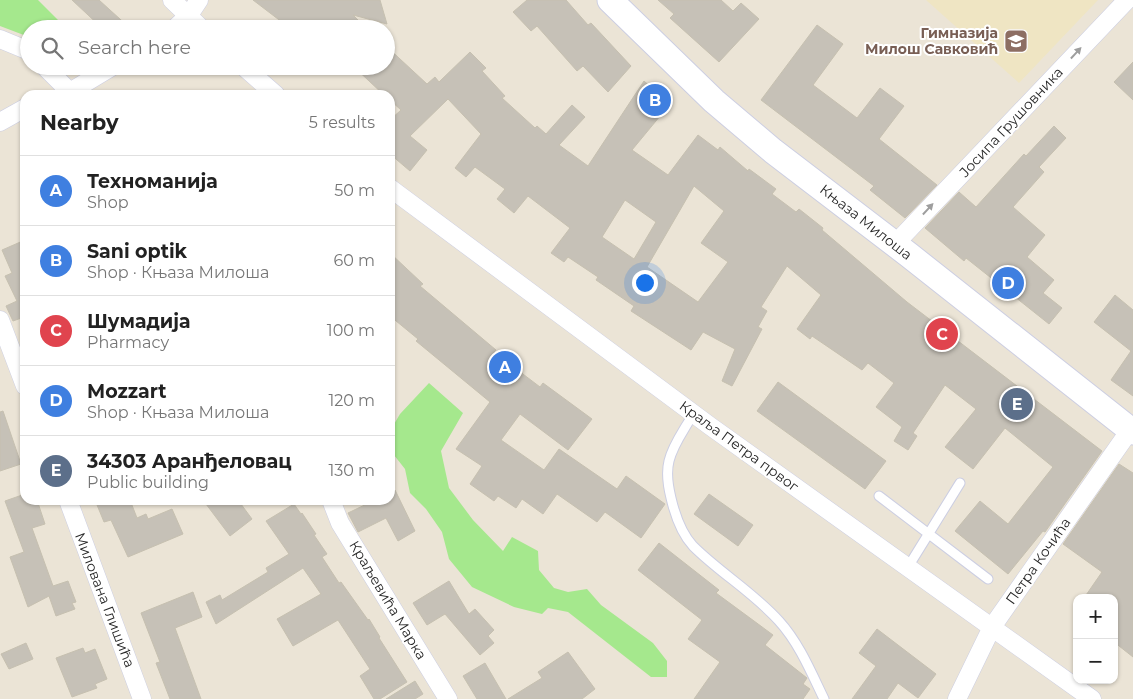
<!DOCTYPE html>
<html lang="en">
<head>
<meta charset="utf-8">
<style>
	body { margin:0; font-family:Montserrat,sans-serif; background:#f6f6f6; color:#222 }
	.controls { position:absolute; right:15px; bottom:15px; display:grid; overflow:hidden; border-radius:10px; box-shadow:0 1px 4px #0004 }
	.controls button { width:45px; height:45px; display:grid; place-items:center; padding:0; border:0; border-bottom:1px solid #e0e0e0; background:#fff; color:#222; font:25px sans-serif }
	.you { position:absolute; left:644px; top:282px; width:18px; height:18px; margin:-12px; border:4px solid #fff; border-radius:50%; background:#1a73e8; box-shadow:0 0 0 8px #1a73e833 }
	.badge { display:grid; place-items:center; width:32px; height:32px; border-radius:50%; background:#3046ff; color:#fff; font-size:16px; font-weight:700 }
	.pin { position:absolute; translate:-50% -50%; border:2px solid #fff; box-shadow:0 1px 5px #0006 }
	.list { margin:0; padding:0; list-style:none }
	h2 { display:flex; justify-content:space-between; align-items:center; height:65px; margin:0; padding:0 20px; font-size:21px }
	h2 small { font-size:16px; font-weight:400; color:#767676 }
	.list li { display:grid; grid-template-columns:32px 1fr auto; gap:15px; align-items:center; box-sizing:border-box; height:70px; padding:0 20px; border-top:1px solid #e0e0e0 }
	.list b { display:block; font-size:19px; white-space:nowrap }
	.list p { margin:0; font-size:16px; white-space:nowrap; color:#767676 }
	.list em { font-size:16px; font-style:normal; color:#767676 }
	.icon { flex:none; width:28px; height:28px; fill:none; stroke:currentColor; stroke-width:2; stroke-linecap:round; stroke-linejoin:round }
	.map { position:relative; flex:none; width:1133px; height:699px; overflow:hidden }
	.search { position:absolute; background:#fff; box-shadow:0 1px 4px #0004; left:20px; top:20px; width:375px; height:55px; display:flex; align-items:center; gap:12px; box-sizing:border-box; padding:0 18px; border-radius:28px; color:#767676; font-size:19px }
	.panel { position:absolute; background:#fff; box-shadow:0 1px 4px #0004; left:20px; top:90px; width:375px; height:415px; border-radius:15px }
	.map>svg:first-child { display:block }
</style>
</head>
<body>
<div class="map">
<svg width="1133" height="699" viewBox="0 0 1133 699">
	<rect width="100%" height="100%" fill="#ebe4d6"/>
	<path fill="#efe5c3" d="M926 0H1098L1019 83Z"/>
	<path fill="#a5e88d" d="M0 0H38L67 29H29V37L0 26Z
		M429 383 463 413 441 451 449 488 473 520 503 551 512 537 538 551 539 570 554 588 568 592 587 589 601 605 653 643 667 661V677H651L568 612 548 608 542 614 514 607 472 587 449 559 442 532 426 509 410 493 405 469 390 450V431L400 414Z"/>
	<path fill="#c6c1b7" stroke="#c6c0b0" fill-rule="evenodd" d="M72 0H99L131 29H103Z
		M253 0H380L387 24 353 15 367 29H291Z
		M527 0H566L588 25 591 23 631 66 608 92 583 66 577 71 537 26 531 31 513 12Z
		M658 0H721L733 11 741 3 759 19 719 62 670 18 674 14Z
		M817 25 843 44 813 85 857 118 880 88 904 106 879 139 937 185 905 218 870 190 874 186 761 100Z
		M386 46 427 84 435 77 439 82 470 52 486 68 482 71 505 96 502 98 535 128 537 126 546 134 572 105 585 117 559 145 588 166 644 81 670 104 632 150 668 175 698 135 718 150 720 147 748 171 749 169 776 189 772 194 796 212 799 209 823 228 822 230 907 302 1102 451 1045 532 1043 531 1008 574 955 531 980 501 1008 524 1053 467 1005 428 973 469 945 447 976 409 945 385 913 433 917 436 908 450 894 441 902 427 876 407 894 383 868 363 862 370 812 336 810 339 797 329 821 295 787 266 761 307 767 311 758 327 762 329 732 386 722 381 735 349 703 332 691 350 631 311 634 306 596 280 598 277 568 257 564 262 551 253 570 228 528 196 514 213 497 199 505 189 475 167 466 177 455 168 481 134 448 99 410 136 427 150 410 171 390 154V120L401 110 390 100V95H384L353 66H386ZM694 186 724 211 701 243 728 262 698 302 647 267ZM625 200 656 222 634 259 602 237Z
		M1133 62V100L1114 82Z
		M1054 126 1066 138 1039 167 1044 172 1013 207 1045 235 1027 257 1054 280 1043 293 1062 308 1049 324 966 258 964 261 925 228 959 192 976 207 1024 154 1026 156Z
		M25 240V319L24 317 13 321 6 306 17 301 5 276 12 273 2 250Z
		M390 253 423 284 420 286 496 350 494 352 540 387 543 383 592 419 568 450 520 414 501 440 544 470 559 449 617 489 626 476 665 504 641 538 605 512 597 522 557 494 543 514 522 499 516 508 498 496 494 501 470 484 482 466 456 449 490 402 416 341 418 339 390 316Z
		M1115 295 1133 310V396L1111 380 1131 351 1094 322Z
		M778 382 886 461 865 489 757 411Z
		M3 411 21 464 0 471V412Z
		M1119 464 1133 473V657L1114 642V598H1084L1102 572 1063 544Z
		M395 490 415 531 398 541 386 518 358 532 348 513 375 500H390V493Z
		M25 494V500H37L45 524 32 528 53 586 68 581 76 602 72 603 75 609 56 616 49 596 28 607 10 557 24 552 5 501Z
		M709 494 753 525 738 546 694 514Z
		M95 500H130L137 518 146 514 148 519 172 509 183 534 128 557 111 520 104 522Z
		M203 500H238L252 519 230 536Z
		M294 504 301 514 302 513 316 534 314 535 327 554 322 557 339 583 341 582 368 620 369 619 380 637 379 638 407 682 380 699H374L360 676 370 669 338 620 293 646 277 619 321 594 303 568 216 624 206 602 220 595 222 600 268 572 266 568 289 554 266 521Z
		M659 543 719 590 716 593 773 635 765 645 807 678 803 684 810 689 803 699H694L720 662 688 639 702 620 638 570Z
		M449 581 469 614 475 609 494 630 488 636 494 643 480 655 445 614 427 625 413 603Z
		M193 592 202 617 175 628 201 699H170L156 663 160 662 141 613Z
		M877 629 936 674 918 698 898 683 887 699H852L876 666 859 653Z
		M26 643 33 659 9 669 1 654Z
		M83 648 85 653 95 649 107 679 95 684 97 688 72 697 56 658Z
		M568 652 595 689 582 699H508L542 678 538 672Z
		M485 663 506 699H477L463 676Z
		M415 681 423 694 415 699H386Z"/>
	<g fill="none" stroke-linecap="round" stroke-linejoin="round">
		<g stroke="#cccee2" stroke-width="11">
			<path id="lane" d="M693 414C685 429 673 444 669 461 666 473 668 486 671 498 675 515 681 533 693 546 720 573 753 592 779 621 799 643 811 672 824 699
				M879 496 988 579
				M908 567 960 483"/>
		</g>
		<g stroke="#cccee2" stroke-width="19">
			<path id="street" d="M172 0 202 29
				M174 29 189 15 199 0
				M0 39 29 51
				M44 66 73 95
				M243 66 276 95
				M62 95 70 92 113 66
				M0 122 25 108
				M390 188 710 426 1092 699
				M895 244 1127 0
				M0 320 25 386
				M68 500 142 699
				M331 500 340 523 448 699
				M957 699 992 627 1130 430"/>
		</g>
		<g stroke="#cccee2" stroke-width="27">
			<path id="secondary" d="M610 0 714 101 773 151 909 255 1133 432"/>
		</g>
		<use href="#lane" stroke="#fff" stroke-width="9"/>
		<use href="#street" stroke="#fff" stroke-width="18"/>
		<use href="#secondary" stroke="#fff" stroke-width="25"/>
	</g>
	<defs><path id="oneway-solid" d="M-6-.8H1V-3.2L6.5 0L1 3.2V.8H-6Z" transform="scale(1.25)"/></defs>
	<g fill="#9e9e9e">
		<use href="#oneway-solid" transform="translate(1076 53) rotate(-47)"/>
		<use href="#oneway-solid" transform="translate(928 209) rotate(-47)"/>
	</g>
	<defs>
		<g id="school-square" transform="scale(1.25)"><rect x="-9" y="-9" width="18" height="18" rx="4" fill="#8d6e63" stroke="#fff"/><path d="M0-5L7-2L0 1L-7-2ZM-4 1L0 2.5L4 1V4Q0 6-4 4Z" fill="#fff"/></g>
	</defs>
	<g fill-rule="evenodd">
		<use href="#school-square" x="1016" y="41"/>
	</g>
	<g text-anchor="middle" stroke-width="4" stroke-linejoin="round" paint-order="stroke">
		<g font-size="14" font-weight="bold" fill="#785e54" stroke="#fff" text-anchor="end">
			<text x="998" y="38">Гимназија<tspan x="998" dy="16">Милош Савковић</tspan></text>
		</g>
		<g font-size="14" fill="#272727" stroke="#fff">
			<text transform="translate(1011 122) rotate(-47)" y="5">Јосипа Грушовника</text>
			<text transform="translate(866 222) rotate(38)" y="5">Књаза Милоша</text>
			<text transform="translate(739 446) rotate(36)" y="5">Краља Петра првог</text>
			<text transform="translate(1038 561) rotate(-55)" y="5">Петра Кочића</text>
			<text transform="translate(105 600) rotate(69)" y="5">Милована Глишића</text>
			<text transform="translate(388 600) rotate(59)" y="5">Краљевића Марка</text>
		</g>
	</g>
</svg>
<div class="controls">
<button>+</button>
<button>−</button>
</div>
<div class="you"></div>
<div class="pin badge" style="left:505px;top:367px;background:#3f7fe0">A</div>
<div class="pin badge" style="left:655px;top:100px;background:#3f7fe0">B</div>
<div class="pin badge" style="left:942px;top:334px;background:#e0444e">C</div>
<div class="pin badge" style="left:1008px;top:283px;background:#3f7fe0">D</div>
<div class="pin badge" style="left:1017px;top:404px;background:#5c6f8a">E</div>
<div class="search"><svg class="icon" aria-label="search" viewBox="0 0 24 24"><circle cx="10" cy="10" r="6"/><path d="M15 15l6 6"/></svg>Search here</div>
<section class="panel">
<h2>Nearby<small>5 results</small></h2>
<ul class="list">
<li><span class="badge" style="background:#3f7fe0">A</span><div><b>Техноманија</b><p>Shop</p></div><em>50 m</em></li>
<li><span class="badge" style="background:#3f7fe0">B</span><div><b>Sani optik</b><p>Shop · Књаза Милоша</p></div><em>60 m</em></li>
<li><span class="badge" style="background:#e0444e">C</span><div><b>Шумадија</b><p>Pharmacy</p></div><em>100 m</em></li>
<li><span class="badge" style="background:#3f7fe0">D</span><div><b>Mozzart</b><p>Shop · Књаза Милоша</p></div><em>120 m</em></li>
<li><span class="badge" style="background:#5c6f8a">E</span><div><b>34303 Аранђеловац</b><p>Public building</p></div><em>130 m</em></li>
</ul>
</section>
</div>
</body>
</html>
